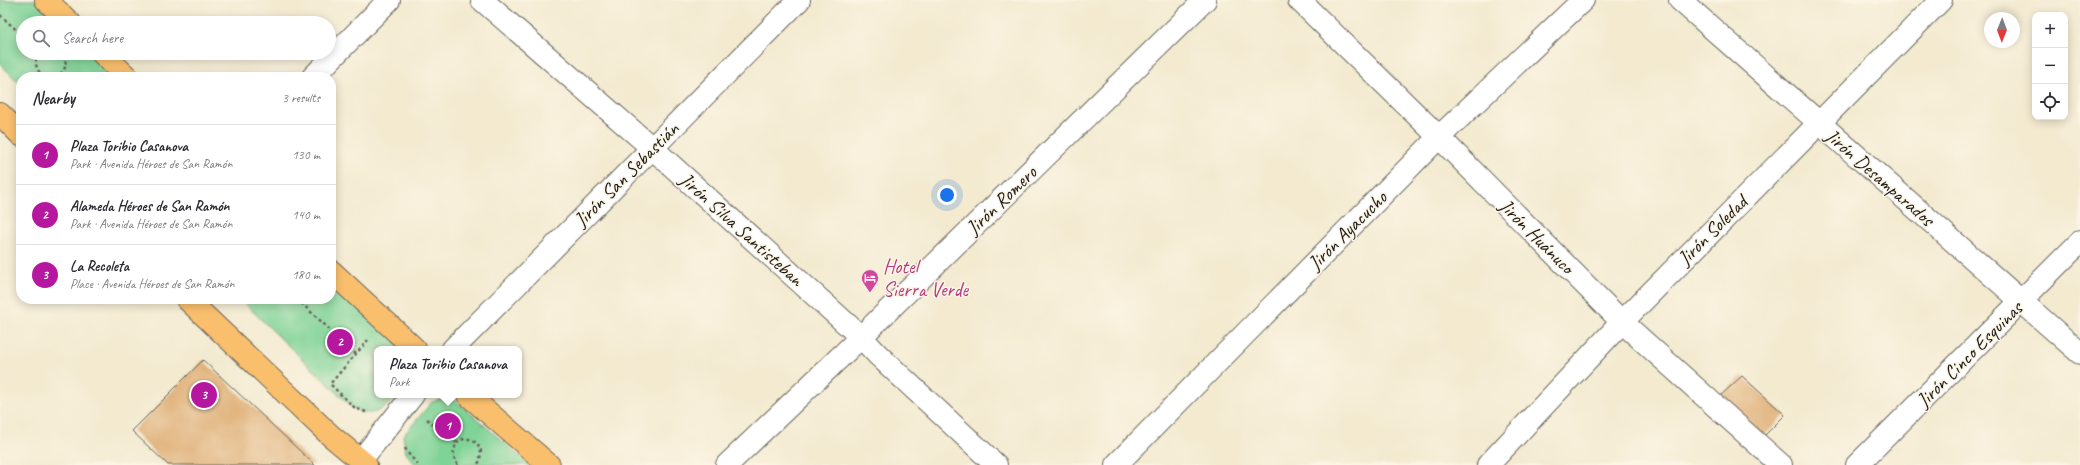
<!DOCTYPE html>
<html lang="en">
<head>
<meta charset="utf-8">
<style>
	body { margin:0; font-family:Caveat,sans-serif; background:#f2f2f3; color:#2b2b33 }
	.controls { position:absolute; right:12px; top:12px; display:grid; overflow:hidden; border-radius:8px; box-shadow:0 2px 10px #0003 }
	.controls button { width:36px; height:36px; display:grid; place-items:center; padding:0; border:0; border-bottom:1px solid #e1e1e2; background:#fff; color:#2b2b33; font:20px sans-serif }
	.compass { position:absolute; left:1984px; top:12px; width:36px; height:36px; border-radius:50%; background:#fff; box-shadow:0 2px 10px #0003; rotate:181deg }
	.you { position:absolute; left:947px; top:195px; width:14px; height:14px; margin:-10px; border:3px solid #fff; border-radius:50%; background:#1a73e8; box-shadow:0 0 0 6px #1a73e833 }
	.badge { display:grid; place-items:center; width:26px; height:26px; border-radius:50%; background:#b5179e; color:#fff; font-size:13px; font-weight:700 }
	.pin { position:absolute; translate:-50% -50%; border:2px solid #fff; box-shadow:0 1px 4px #0006 }
	.popup { position:absolute; left:374px; top:346px; width:148px; height:52px; box-sizing:border-box; display:grid; place-content:center; border-radius:8px; background:#fff; filter:drop-shadow(0 1px 3px #0005); font-size:13px; white-space:nowrap; color:#7c7c81 }
	.popup b { font-size:15px; color:#2b2b33 }
	.popup::after { content:''; position:absolute; left:50%; top:100%; margin-left:-8px; border:8px solid transparent; border-top-color:#fff }
	.list { margin:0; padding:0; list-style:none }
	h2 { display:flex; justify-content:space-between; align-items:center; height:52px; margin:0; padding:0 16px; font-size:17px }
	h2 small { font-size:13px; font-weight:400; color:#7c7c81 }
	.list li { display:grid; grid-template-columns:26px 1fr auto; gap:12px; align-items:center; box-sizing:border-box; height:60px; padding:0 16px; border-top:1px solid #e1e1e2 }
	.list b { display:block; font-size:15px; white-space:nowrap }
	.list p { margin:0; font-size:13px; white-space:nowrap; color:#7c7c81 }
	.list em { font-size:13px; font-style:normal; color:#7c7c81 }
	.icon { flex:none; width:22px; height:22px; fill:none; stroke:currentColor; stroke-width:2; stroke-linecap:round; stroke-linejoin:round }
	.map { position:relative; flex:none; width:2080px; height:465px; overflow:hidden }
	.search { position:absolute; background:#fff; box-shadow:0 2px 10px #0003; left:16px; top:16px; width:320px; height:44px; display:flex; align-items:center; gap:10px; box-sizing:border-box; padding:0 14px; border-radius:22px; color:#7c7c81; font-size:15px }
	.panel { position:absolute; background:#fff; box-shadow:0 2px 10px #0003; left:16px; top:72px; width:320px; height:232px; border-radius:16px }
	.map>svg:first-child { display:block }
</style>
</head>
<body>
<div class="map">
<svg width="2080" height="465" viewBox="0 0 2080 465">
	<rect width="100%" height="100%" fill="#fcf5e5"/>
	<filter id="ink" filterUnits="userSpaceOnUse"><feTurbulence type="fractalNoise" baseFrequency=".025" numOctaves="2"/><feDisplacementMap in="SourceGraphic" scale="8" xChannelSelector="R" yChannelSelector="G"/><feConvolveMatrix kernelMatrix="1 2 1 2 8 2 1 2 1" color-interpolation-filters="sRGB"/></filter>
	<filter id="wash" filterUnits="userSpaceOnUse"><feTurbulence type="fractalNoise" baseFrequency=".012" numOctaves="4" result="noise"/><feDisplacementMap in="SourceGraphic" scale="16" xChannelSelector="R" yChannelSelector="G"/><feGaussianBlur stdDeviation="0.9" result="paint"/><feColorMatrix in="noise" values="0 0 0 0 0 0 0 0 0 0 0 0 0 0 0 0 0 1.4 0 .05"/><feComposite in="paint" operator="in"/></filter>
	<g filter="url(#wash)">
		<rect width="100%" height="100%" fill="#f3ead0"/>
		<path fill="#7fd397" stroke="#4e785a" d="M0 0H36L60 23H23V53H92L118 77H21V85L0 64Z
			M331 282 403 349H377V395H398C382 409 376 419 354 409L240 299H331Z
			M446 398 455 400 530 465H416L406 453 403 436 432 402Z"/>
		<g id="blocks">
			<path fill="#e0b27b" d="M203 360 315 465H168L132 431Z
				M1742 376 1785 415 1764 436 1720 396Z"/>
		</g>
	</g>
	<g filter="url(#ink)">
		<use href="#blocks" fill-opacity="0" stroke="#67645b" stroke-width="1"/>
		<g fill="none" stroke-linecap="round" stroke-linejoin="round">
			<g stroke="#67645b" stroke-width="24">
				<path id="minor" d="M482 0 651 147 861 337 878 355 996 465
					M1299 0 1439 137 1622 322 1781 465
					M1680 0 2080 353
					M313 77 389 0
					M453 349 799 0
					M361 460 413 395
					M727 465 861 337 1205 0
					M1116 465 1439 137 1583 0
					M1488 465 1622 322 1941 0
					M1857 465 2080 242"/>
			</g>
			<g stroke="#67645b" stroke-width="24">
				<path id="major" d="M46 0 70 23
					M102 53 127 77
					M0 114 21 135
					M331 271 415 349
					M187 299 330 435 366 465
					M468 395 549 465"/>
			</g>
			<path stroke="#67645b" stroke-width="2.5" stroke-dasharray="3 3" stroke-linecap="butt" d="M0 15 23 36
				M39 53C33 62 36 73 47 77
				M55 77C66 72 68 64 63 53
				M297 299 356 354
				M366 412 355 408 330 384 368 340
				M427 419 456 443
				M405 448 407 452 418 465
				M458 465 453 456 456 443C467 435 474 439 481 449L480 461 477 465"/>
			<use href="#minor" stroke="#fff" stroke-width="22"/>
			<use href="#major" stroke="#f9bf6d" stroke-width="22"/>
		</g>
	</g>
	<defs>
		<g id="hotel-pin" transform="scale(0.9)"><path d="M0 17L-7.5 6A9.5 9.5 0 1 1 7.5 6Z" fill="#d1479c" stroke="#fcf5e5"/><path d="M-6-4.5h1.5V1H6V5H4.5V3h-9V5H-6ZM-4 0a1.8 1.8 0 1 1 3.6 0ZM.5 0V-2.5h3Q6-2.5 6 0Z" fill="#fff"/></g>
	</defs>
	<g fill-rule="evenodd">
		<use href="#hotel-pin" x="870" y="278"/>
	</g>
	<g text-anchor="middle" stroke-width="3" stroke-linejoin="round" paint-order="stroke">
		<g font-size="20" fill="#1c1c1c" stroke="#fcf5e5">
			<text transform="translate(626 174) rotate(-45)" y="7">Jirón San Sebastián</text>
			<text transform="translate(1880 177) rotate(41)" y="7">Jirón Desamparados</text>
			<text transform="translate(1001 200) rotate(-44)" y="7">Jirón Romero</text>
			<text transform="translate(742 229) rotate(42)" y="7">Jirón Silva Santisteban</text>
			<text transform="translate(1347 230) rotate(-45)" y="7">Jirón Ayacucho</text>
			<text transform="translate(1712 230) rotate(-45)" y="7">Jirón Soledad</text>
			<text transform="translate(1537 236) rotate(45)" y="7">Jirón Huánuco</text>
			<text transform="translate(1969 354) rotate(-45)" y="7">Jirón Cinco Esquinas</text>
		</g>
		<g font-size="20" fill="#b23c85" stroke="#fcf5e5" text-anchor="start">
			<text x="883" y="273">Hotel<tspan x="883" dy="23">Sierra Verde</tspan></text>
		</g>
	</g>
</svg>
<div class="controls">
<button>+</button>
<button>−</button>
<button><svg class="icon" aria-label="locate" viewBox="0 0 24 24"><circle cx="12" cy="12" r="6"/><path d="M12 2v4M12 18v4M2 12h4M18 12h4"/></svg></button>
</div>
<svg class="compass" viewBox="-18 -18 36 36"><path d="M0-13l5 13h-10z" fill="#e53935"/><path d="M0 13l5-13h-10z" fill="#7c7c81"/></svg>
<div class="you"></div>
<div class="pin badge" style="left:448px;top:426px">1</div>
<div class="popup"><b>Plaza Toribio Casanova</b>Park</div>
<div class="pin badge" style="left:340px;top:342px">2</div>
<div class="pin badge" style="left:204px;top:395px">3</div>
<div class="search"><svg class="icon" aria-label="search" viewBox="0 0 24 24"><circle cx="10" cy="10" r="6"/><path d="M15 15l6 6"/></svg>Search here</div>
<section class="panel">
<h2>Nearby<small>3 results</small></h2>
<ul class="list">
<li><span class="badge">1</span><div><b>Plaza Toribio Casanova</b><p>Park · Avenida Héroes de San Ramón</p></div><em>130 m</em></li>
<li><span class="badge">2</span><div><b>Alameda Héroes de San Ramón</b><p>Park · Avenida Héroes de San Ramón</p></div><em>140 m</em></li>
<li><span class="badge">3</span><div><b>La Recoleta</b><p>Place · Avenida Héroes de San Ramón</p></div><em>180 m</em></li>
</ul>
</section>
</div>
</body>
</html>
